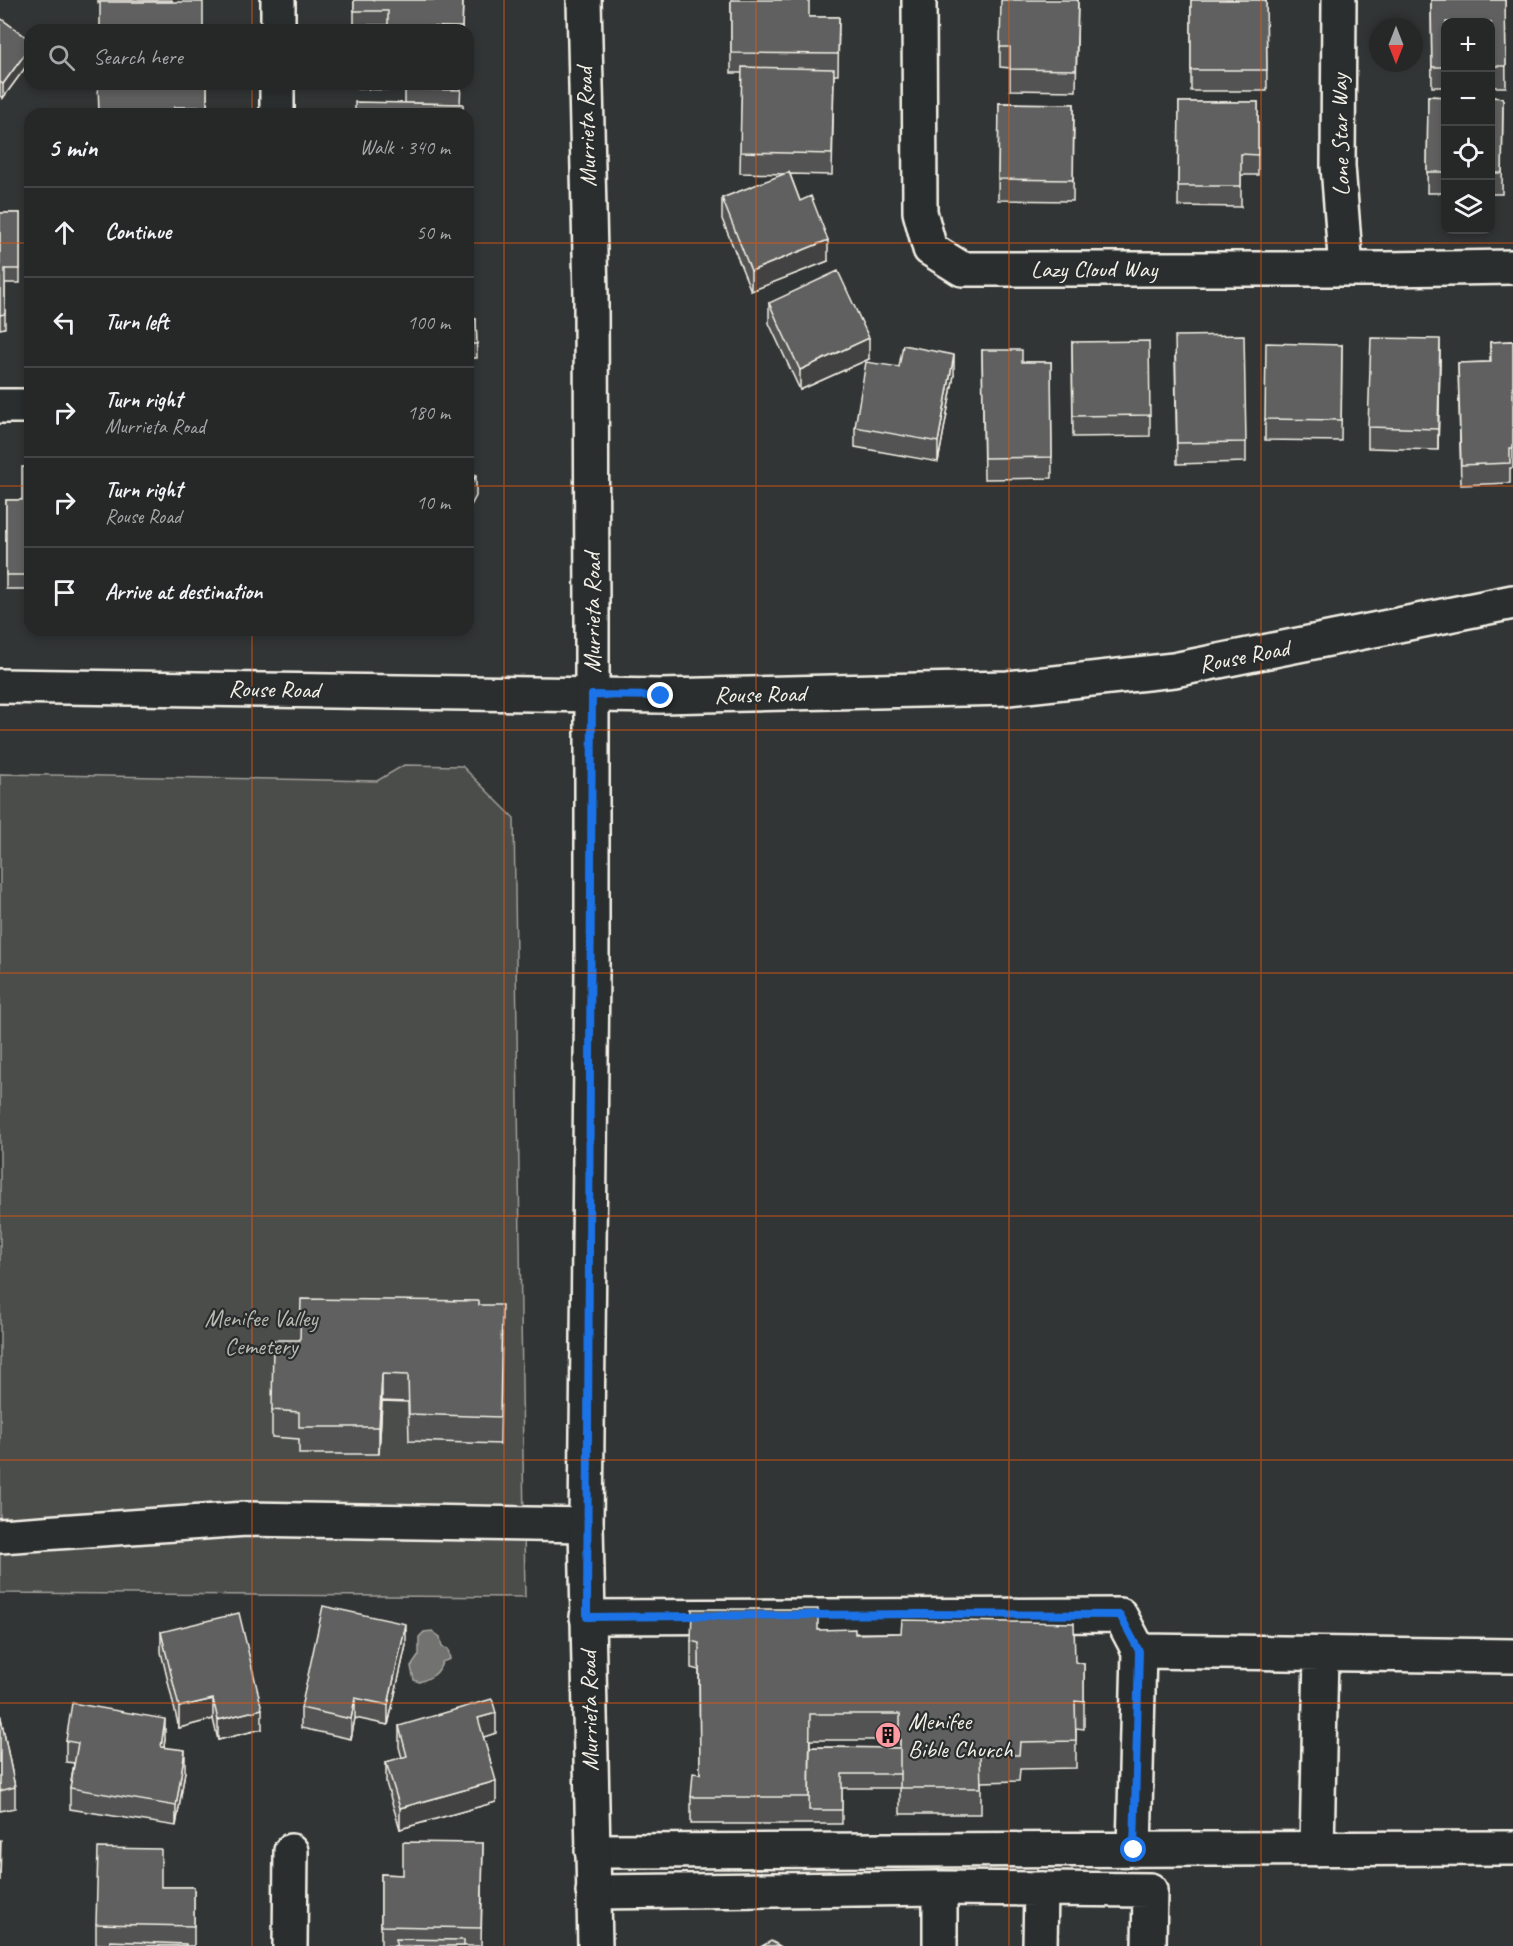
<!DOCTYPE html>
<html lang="en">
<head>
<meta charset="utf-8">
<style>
	body { margin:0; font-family:Caveat,sans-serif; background:#323434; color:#f1f3f6 }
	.controls { position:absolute; right:18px; top:18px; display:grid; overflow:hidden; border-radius:12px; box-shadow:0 3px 9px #0003 }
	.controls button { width:54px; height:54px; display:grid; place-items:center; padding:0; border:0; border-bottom:2px solid #424445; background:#262828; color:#f1f3f6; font:30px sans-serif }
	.compass { position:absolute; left:1369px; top:18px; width:54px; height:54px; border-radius:50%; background:#262828; box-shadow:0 3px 9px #0003; rotate:180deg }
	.stop { position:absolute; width:18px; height:18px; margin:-14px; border:4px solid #1a73e8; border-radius:50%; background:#fff }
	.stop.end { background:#1a73e8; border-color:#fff; box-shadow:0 2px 6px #0008 }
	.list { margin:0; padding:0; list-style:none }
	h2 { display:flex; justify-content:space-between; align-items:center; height:78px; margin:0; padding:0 24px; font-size:26px }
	h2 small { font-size:20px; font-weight:400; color:#a4a6a8 }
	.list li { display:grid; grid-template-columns:39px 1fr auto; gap:18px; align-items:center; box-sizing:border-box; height:90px; padding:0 24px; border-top:2px solid #424445 }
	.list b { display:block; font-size:22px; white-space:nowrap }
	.list p { margin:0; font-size:20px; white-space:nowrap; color:#a4a6a8 }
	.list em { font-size:20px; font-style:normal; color:#a4a6a8 }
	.icon { flex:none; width:33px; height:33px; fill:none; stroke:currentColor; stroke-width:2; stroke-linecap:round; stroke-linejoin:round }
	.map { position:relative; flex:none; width:1513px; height:1946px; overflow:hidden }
	.search { position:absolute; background:#262828; box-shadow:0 3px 9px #0003; left:24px; top:24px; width:450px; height:66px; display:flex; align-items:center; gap:15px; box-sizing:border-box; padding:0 21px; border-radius:18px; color:#a4a6a8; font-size:22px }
	.panel { position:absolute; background:#262828; box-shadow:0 3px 9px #0003; left:24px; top:108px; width:450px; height:528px; border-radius:18px }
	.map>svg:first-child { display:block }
</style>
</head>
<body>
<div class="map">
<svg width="1513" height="1946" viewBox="0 0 1513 1946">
	<rect width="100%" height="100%" fill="#323535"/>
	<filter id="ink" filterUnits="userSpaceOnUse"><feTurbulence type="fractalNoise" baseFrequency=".0167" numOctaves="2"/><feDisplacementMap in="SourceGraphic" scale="12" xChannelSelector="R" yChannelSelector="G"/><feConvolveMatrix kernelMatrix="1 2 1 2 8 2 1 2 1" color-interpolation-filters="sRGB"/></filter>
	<g filter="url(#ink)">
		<path fill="#4b4d4c" stroke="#a09f9a" stroke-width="1.5" d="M404 765 462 766 514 818 525 1597 0 1593V774L377 781Z"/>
		<path fill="#727370" stroke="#a6a5a0" stroke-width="1.5" d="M432 1631 440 1637 442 1647 448 1649 450 1659 442 1662C439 1674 431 1678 419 1682L414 1680 411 1667 419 1655V1637L424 1632Z"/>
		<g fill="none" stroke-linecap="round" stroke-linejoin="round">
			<g stroke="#f4f1e8" stroke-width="38">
				<path id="minor" d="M919 0 920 212 930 249 962 269H1385L1513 267
					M1339 0 1338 166 1346 269
					M278 30V0
					M277 114V84
					M0 406H30
					M0 686 661 696 1008 688 1174 670 1513 602
					M0 1536 246 1519 586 1525
					M587 1617 1120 1615 1139 1651 1513 1656
					M1317 1849 1321 1654
					M1134 1850 1139 1651
					M592 1851 1513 1848
					M940 1888 1150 1890 1149 1946
					M593 1892 940 1888V1946
					M290 1946 291 1851
					M1040 1946 1041 1889"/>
			</g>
			<g stroke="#f4f1e8" stroke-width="38">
				<path id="major" d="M584 0 591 296 592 623V969L586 1525 595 1946"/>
			</g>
			<use href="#minor" stroke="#2a2d2e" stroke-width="33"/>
			<use href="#major" stroke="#2a2d2e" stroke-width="33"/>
		</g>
		<path fill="#525352" stroke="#f4f1e8" stroke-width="1.5" fill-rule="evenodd" d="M98 0H172V2L98 3Z
			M354 0H463L462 30H388V25H354Z
			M731 0 809 17H839L838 75H834L832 175 790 174 800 201 828 261 751 291 722 219V198L785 174 740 173 742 73H731Z
			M1078 0 1076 91 1010 90V68L1000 67V47Z
			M1191 0H1266L1267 91H1191Z
			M1431 0H1505L1506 87H1491V22H1446V87H1432Z
			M0 18 30 40V61L3 98 0 96Z
			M207 84V114H98Z
			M357 84H461L460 104 405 103V90L357 89Z
			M1428 96 1446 97V193H1427Z
			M1491 97 1503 98 1502 194H1491Z
			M1179 102H1258V175H1241V207L1178 206Z
			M999 103 1074 104 1073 201 998 200Z
			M0 213H20V283H5V328L0 329Z
			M769 303 869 359 800 390 769 323Z
			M468 319H476L477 358H468Z
			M1513 341V468H1510V483L1461 485 1458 363 1490 362V342Z
			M1072 342 1150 415V436L1073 437Z
			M1342 345 1341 441 1265 440V419Z
			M982 350 1022 362H1051L1052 478 984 479Z
			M1175 356 1246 442V462L1177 464Z
			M1440 360 1438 450 1368 448V427Z
			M899 367 954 375 938 462 855 447V427Z
			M30 467V589H6V500H22Z
			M479 1305 502 1332 500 1444 409 1441 408 1402 382 1401 379 1454H299V1439L272 1437V1410L300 1340Z
			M818 1630 1084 1664V1729L1076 1728V1768L1020 1769 1019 1781 981 1782V1814H900V1788H842V1824H691V1797L700 1774 699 1670 691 1668V1641ZM810 1740H900V1748L810 1747Z
			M161 1632 262 1729 218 1740 213 1719 179 1728 161 1652Z
			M406 1645 388 1725 355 1718 351 1739 301 1728V1708Z
			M0 1713 15 1787V1808L0 1811Z
			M399 1726 496 1733 483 1737 496 1802 400 1829 386 1783V1762L402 1758 399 1747Z
			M165 1739 164 1747 185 1771 176 1826 70 1809V1788L74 1763 66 1762V1741Z
			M483 1843 481 1946H381V1874L403 1875Z
			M161 1887H194V1946H110V1945L96 1944V1924Z"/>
		<path fill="#424342" stroke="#f4f1e8" stroke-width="1.5" d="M30 47V61L3 98V84Z
			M828 240V261L751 291V271Z
			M869 338V359L800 390V370Z
			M1440 339V360L1438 450V429Z
			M954 355V375L938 462V442Z
			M476 475V496L468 511V490Z
			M382 1374V1401L379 1454V1427Z
			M406 1624V1645L388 1725V1705Z
			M355 1698V1718L351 1739V1719Z
			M213 1699V1719L179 1728V1707Z
			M262 1709V1729L218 1740V1720Z
			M496 1713V1733L478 1739V1718Z
			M165 1719V1739L161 1767V1747Z
			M185 1750V1771L176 1826V1806Z
			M496 1781V1802L400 1829V1808Z"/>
		<path fill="#5f605f" stroke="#f4f1e8" stroke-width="1.5" d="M354 0H463L462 27 388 26V11H354Z
			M731 0H809V17H839L838 54 731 53Z
			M1001 0H1078L1076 70 1010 69V47H1000Z
			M1191 0H1266L1267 70H1191Z
			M1431 0H1505L1506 66H1491V22H1446V67H1432Z
			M100 2H203V30H100Z
			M0 18 30 40V47L3 84 0 82Z
			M742 67 834 69 832 154 740 152Z
			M98 84H207V107H174V114H99Z
			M405 84H460V90L405 89Z
			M1428 96 1446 97V172H1427Z
			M1491 97 1503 98 1502 173H1491Z
			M355 102 463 104V114H355Z
			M1179 102H1258V155L1241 154V186H1178Z
			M999 103 1074 104 1073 180 998 179Z
			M789 172 800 201 811 196 828 240 751 271 722 198Z
			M0 213H20V269H5V314L0 315Z
			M838 271 869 338 800 370 769 303Z
			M468 319H476L477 344H468Z
			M1244 335 1246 442 1177 443 1175 336Z
			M1371 338 1440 339 1438 429 1368 427Z
			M1149 341 1150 415 1073 416 1072 342Z
			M1513 341V448H1510V463L1461 465 1458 363 1491 362 1490 342Z
			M1266 343 1342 345 1341 420 1265 419Z
			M903 345 954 355 938 442 855 427 866 362 899 367Z
			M982 350H1022V362H1051L1052 457 984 458Z
			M22 467H30V575H6V500H22Z
			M468 471 476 475 468 490Z
			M301 1299 479 1301V1305H502L500 1417 409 1414 408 1375 382 1374 379 1427H299V1412L272 1410 273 1340H300Z
			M323 1606 406 1624 388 1705 355 1698 351 1719 301 1708Z
			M692 1609H818V1630L855 1629V1634L901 1633 902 1620 1074 1623 1075 1662 1084 1664V1702L1075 1701 1076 1741 1020 1742 1019 1755H980L981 1788H900V1714H810L809 1797H691L693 1773 700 1774 699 1643 691 1641Z
			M239 1613 262 1709 218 1720 213 1699 179 1707 161 1632Z
			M492 1699 496 1713 478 1718 496 1781 400 1808 386 1762 407 1756 399 1726Z
			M72 1703 165 1719 161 1747 185 1750 176 1806 70 1788 78 1743 66 1741Z
			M0 1713 15 1787 0 1791Z
			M810 1747 900 1748V1774H842V1810H809Z
			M0 1840H1L0 1881Z
			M403 1842 483 1843 481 1928 381 1926V1874L403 1875Z
			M98 1848 161 1849V1887H194V1926L96 1924Z
			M396 1939 464 1940V1946H396Z
			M110 1941 186 1944V1946H110Z
			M771 1941 780 1946H762Z"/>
	</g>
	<g fill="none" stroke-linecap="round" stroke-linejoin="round" filter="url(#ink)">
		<path stroke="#1a73e8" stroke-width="8" d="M661 696 592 695 587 1617 917 1614 1120 1615 1139 1651 1134 1850"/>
	</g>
	<path fill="none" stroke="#e8590c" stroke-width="1.5" stroke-opacity="0.55" d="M252 0V30M504 0V1946M756 0V1946M1009 0V1946M1261 0V1946M252 84V114M0 243H30M468 243H1513M0 486H30M468 486H1513M252 630V1946M0 730H1513M0 973H1513M0 1216H1513M0 1460H1513M0 1703H1513"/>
	<defs>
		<g id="building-disc" transform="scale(1.35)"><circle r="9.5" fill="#ff9aa2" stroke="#2a2d2e"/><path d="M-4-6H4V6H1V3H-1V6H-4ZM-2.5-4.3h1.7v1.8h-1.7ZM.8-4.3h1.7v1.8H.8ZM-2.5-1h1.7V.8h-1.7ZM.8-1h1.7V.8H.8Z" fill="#111"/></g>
	</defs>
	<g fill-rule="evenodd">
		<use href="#building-disc" x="888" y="1735"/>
	</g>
	<g text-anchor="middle" stroke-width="4.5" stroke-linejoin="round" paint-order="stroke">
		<g font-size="24" fill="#f4f1e8" stroke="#2a2d2e">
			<text transform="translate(586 127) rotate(-92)" y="8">Murrieta Road</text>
			<text transform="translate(1340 135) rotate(-91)" y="8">Lone Star Way</text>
			<text x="1094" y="277">Lazy Cloud Way</text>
			<text transform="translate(592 613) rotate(-90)" y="8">Murrieta Road</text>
			<text transform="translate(1244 656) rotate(-11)" y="8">Rouse Road</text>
			<text transform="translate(274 689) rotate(1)" y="8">Rouse Road</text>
			<text transform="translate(760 694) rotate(-1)" y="8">Rouse Road</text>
			<text transform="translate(589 1711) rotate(-91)" y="8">Murrieta Road</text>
		</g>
		<g font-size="24" fill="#b9b8b1" stroke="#2a2d2e">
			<text x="261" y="1326">Menifee Valley<tspan x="261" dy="28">Cemetery</tspan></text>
		</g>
		<g font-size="24" fill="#f4f1e8" stroke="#2a2d2e" text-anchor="start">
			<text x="908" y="1729">Menifee<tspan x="908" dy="28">Bible Church</tspan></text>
		</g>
	</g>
</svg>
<div class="controls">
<button>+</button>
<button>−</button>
<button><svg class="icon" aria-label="locate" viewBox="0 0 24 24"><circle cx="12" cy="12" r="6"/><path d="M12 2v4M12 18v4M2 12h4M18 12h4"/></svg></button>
<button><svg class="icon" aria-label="layers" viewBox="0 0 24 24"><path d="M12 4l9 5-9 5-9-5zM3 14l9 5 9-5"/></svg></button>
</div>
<svg class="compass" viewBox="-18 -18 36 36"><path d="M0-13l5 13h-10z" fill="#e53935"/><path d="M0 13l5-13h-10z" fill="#a4a6a8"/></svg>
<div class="stop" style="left:1134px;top:1850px"></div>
<div class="stop end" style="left:661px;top:696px"></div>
<div class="search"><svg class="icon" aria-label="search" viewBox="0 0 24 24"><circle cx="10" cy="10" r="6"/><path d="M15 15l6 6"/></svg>Search here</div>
<section class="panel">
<h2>5 min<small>Walk · 340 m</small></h2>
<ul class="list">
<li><svg class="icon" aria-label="ahead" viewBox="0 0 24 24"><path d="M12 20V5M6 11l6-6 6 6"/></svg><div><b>Continue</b></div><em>50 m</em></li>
<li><svg class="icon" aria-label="left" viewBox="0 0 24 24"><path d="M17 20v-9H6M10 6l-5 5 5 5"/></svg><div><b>Turn left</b></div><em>100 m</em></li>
<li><svg class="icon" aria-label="right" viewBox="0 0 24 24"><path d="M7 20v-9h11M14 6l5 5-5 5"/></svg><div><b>Turn right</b><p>Murrieta Road</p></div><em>180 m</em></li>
<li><svg class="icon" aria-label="right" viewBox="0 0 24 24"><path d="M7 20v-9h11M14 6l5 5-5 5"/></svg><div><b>Turn right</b><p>Rouse Road</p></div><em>10 m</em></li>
<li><svg class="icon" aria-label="arrive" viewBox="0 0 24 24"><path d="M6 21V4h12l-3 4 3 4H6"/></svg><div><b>Arrive at destination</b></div></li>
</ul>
</section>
</div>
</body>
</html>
